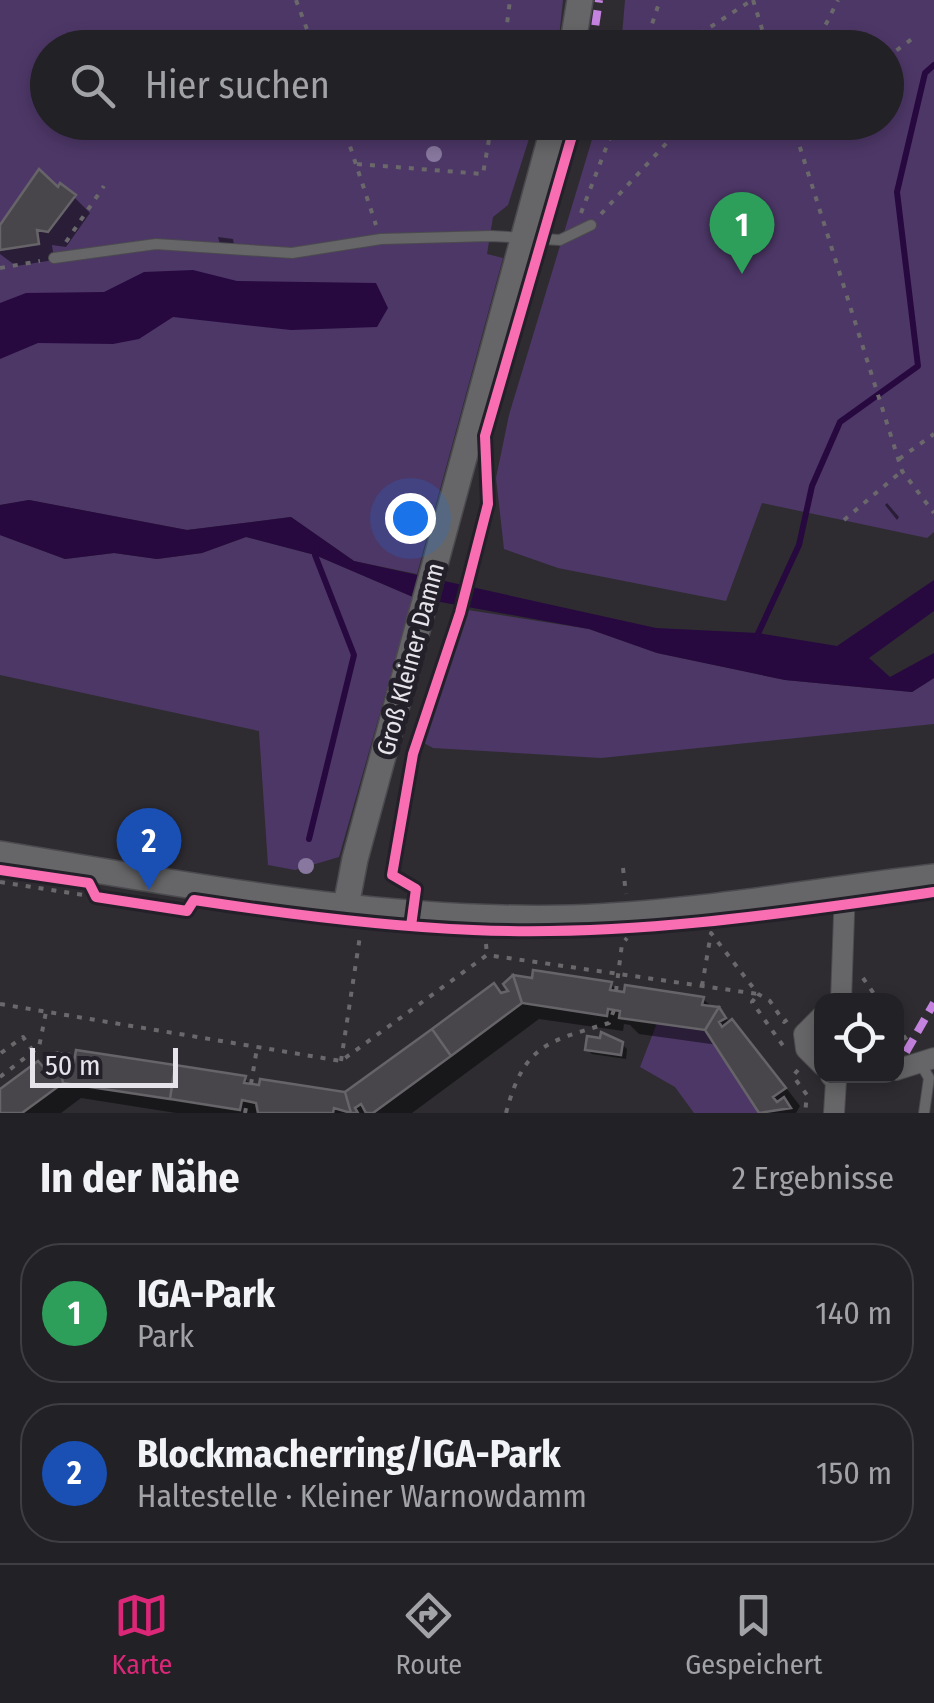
<!DOCTYPE html>
<html lang="de">
<head>
<meta charset="utf-8">
<style>
	body { margin:0; font-family:"Fira Sans Condensed",sans-serif; background:#2a292d; color:#f1f3f6 }
	.controls { position:absolute; right:30px; bottom:30px; display:grid; overflow:hidden; border-radius:20px; box-shadow:0 5px 15px #0003 }
	.controls button { width:90px; height:90px; display:grid; place-items:center; padding:0; border:0; border-bottom:2px solid #3f3e42; background:#222125; color:#f1f3f6; font:50px sans-serif }
	.scale { position:absolute; left:30px; bottom:25px; width:148px; box-sizing:border-box; padding-left:10px; border:5px solid #e6e3ea; border-top:0; font-size:28px; line-height:35px; white-space:nowrap; color:#e6e3ea; -webkit-text-stroke:8px #242029; paint-order:stroke }
	.you { position:absolute; left:410px; top:518px; width:35px; height:35px; margin:-25px; border:8px solid #fff; border-radius:50%; background:#1a73e8; box-shadow:0 0 0 15px #1a73e833 }
	.badge { display:grid; place-items:center; width:65px; height:65px; border-radius:50%; background:#db2777; color:#fff; font-size:32px; font-weight:700 }
	.pin { position:absolute; translate:-50% -82px; filter:drop-shadow(0 2px 5px #0008) }
	.pin::after { content:''; position:absolute; top:52px; width:35px; height:30px; background:inherit; clip-path:polygon(0 0,100% 0,50% 100%) }
	.list { margin:0; padding:0; list-style:none }
	h2 { display:flex; justify-content:space-between; align-items:center; height:130px; margin:0; padding:0 40px; font-size:42px }
	h2 small { font-size:32px; font-weight:400; color:#a2a3a7 }
	.list li { display:grid; grid-template-columns:65px 1fr auto; gap:30px; align-items:center; box-sizing:border-box; height:140px; margin:0 20px 20px; padding:0 20px; border:2px solid #3f3e42; border-radius:40px }
	.list b { display:block; font-size:38px; white-space:nowrap }
	.list p { margin:0; font-size:32px; white-space:nowrap; color:#a2a3a7 }
	.list em { font-size:32px; font-style:normal; color:#a2a3a7 }
	.icon { flex:none; width:55px; height:55px; fill:none; stroke:currentColor; stroke-width:2; stroke-linecap:round; stroke-linejoin:round }
	.map { position:relative; flex:none; width:934px; height:1113px; overflow:hidden }
	.search { position:absolute; background:#222125; box-shadow:0 5px 15px #0003; left:30px; right:30px; top:30px; height:110px; display:flex; align-items:center; gap:25px; box-sizing:border-box; padding:0 35px; border-radius:55px; color:#a2a3a7; font-size:38px }
	.sheet { height:450px; background:#222125 }
	nav { display:flex; justify-content:space-around; align-items:center; box-sizing:border-box; height:140px; border-top:2px solid #3f3e42; background:#222125; font-size:28px; color:#a2a3a7 }
	nav a { display:grid; justify-items:center; gap:5px }
	nav .on { color:#db2777 }
	.map>svg:first-child { display:block }
</style>
</head>
<body>
<div class="map">
<svg width="934" height="1113" viewBox="0 0 934 1113">
	<rect width="100%" height="100%" fill="#2e2c31"/>
	<path fill="#4d3767" d="M0 0H563L558 47 48 48V122L534 123 508 205 493 217 487 254 503 258 417 574 354 561 291 517 187 530 29 500 0 505Z
		M625 0H934V532L927 538 762 503 726 601 558 568 504 549 496 478 509 415 597 123 886 122V48L621 47Z
		M0 535 65 559 114 553 157 559 202 553 246 537 315 555 413 597 339 857 295 870 268 865 259 731 0 675Z
		M468 610 589 629 657 653 785 680 912 692 934 678V724L601 758 433 748 422 742Z
		M657 1023 705 1030 759 1113H694L675 1087 640 1067Z"/>
	<path fill="#270940" d="M193 270 237 281 376 283 388 308 377 327 291 330 173 317 139 339 113 344 38 343 0 359V303L26 293 104 292 144 272Z
		M29 500 187 530 291 517 354 561 656 628 758 633 837 646 934 580V611L869 658 890 677 934 653V678L912 692 785 680 657 653 589 629 413 597 315 555 246 537 202 553 157 559 114 553 65 559 0 535V505Z"/>
	<path fill="#0007" d="M52 185 74 197 90 213 66 247 52 245 54 260 16 266 0 254V229Z
		M218 237 233 239 234 245 220 244Z
		M887 503 899 517 897 520 885 505Z
		M611 984 620 994 703 999 748 1038 800 1106 796 1113H762L718 1045 639 1034 630 1025 624 1024 623 1031 539 1019 412 1113H176L81 1098 61 1113H0V1092L48 1075 68 1057 76 1065 244 1078 253 1087 346 1094 503 995Z
		M622 1044 627 1049 626 1059 592 1054 587 1049Z"/>
	<g fill="none" stroke-linecap="round" stroke-linejoin="round">
		<path stroke="#270940" stroke-width="6" d="M756 638 799 545 812 486 840 422 918 366 897 192 925 73 934 65
			M309 839 354 655 315 555 317 548"/>
	</g>
	<path fill="#48464a" stroke="#666468" stroke-width="2.5" d="M39 169 58 187 60 183 76 195 48 232 37 230 39 244 0 250V225Z
		M533 970 612 982 610 990 624 992 625 985 704 997 702 1005 719 1007 705 1030 619 1018 620 1011 608 1009 607 1016 522 1003 513 975 532 978Z
		M513 975 522 1003 451 1056 432 1029 494 983 501 993 508 991 503 984Z
		M719 1007 726 1018 719 1022 722 1027 732 1019 786 1088 773 1097 777 1102 784 1097 791 1108 759 1113 705 1030Z
		M432 1029 451 1056 373 1113H366L361 1104 355 1108 358 1113H351L345 1092Z
		M601 1032 623 1042 621 1055 585 1050 587 1036 600 1038Z
		M76 1050 175 1065 170 1099 63 1083 57 1053 69 1054 68 1060 74 1062Z
		M57 1053 63 1083 22 1113H0V1089L38 1061 48 1072 52 1067 47 1060Z
		M175 1065 246 1076 244 1083 259 1085 260 1079 345 1092 351 1113 334 1108 333 1113H258L256 1103 242 1100 240 1110 170 1099Z"/>
	<g fill="none" stroke-linecap="round" stroke-linejoin="round">
		<g stroke="#4b4a4e" stroke-width="12">
			<path id="service" d="M54 258 156 244 292 253 381 239 491 236 560 240 591 225
				M922 1066 929 1078 924 1113"/>
		</g>
		<g stroke="#4b4a4e" stroke-width="22">
			<path id="minor" d="M841 1001 845 887
				M822 1016 804 1034 806 1049 822 1065
				M896 1070 934 1058
				M831 1076 836 1081 834 1113"/>
		</g>
		<g stroke="#4b4a4e" stroke-width="28">
			<path id="tertiary" d="M572 48 580 0
				M0 854C188 885 381 923 572 918 693 914 814 891 934 877
				M346 906 355 859 555 122"/>
		</g>
		<path stroke="#6a686b" stroke-width="4" stroke-dasharray="5 8" stroke-linecap="butt" d="M296 0 314 48
			M753 0 768 48
			M504 48 510 0
			M644 48 660 0
			M678 48 752 0
			M814 48 838 0
			M886 58 912 39
			M342 122 376 225
			M792 122 902 471 934 513
			M357 164 483 174 492 122
			M581 213 616 122
			M601 214 686 122
			M66 242 104 186
			M0 268 40 261
			M899 459 934 434
			M844 520 902 471
			M623 868 626 894
			M0 882 96 897
			M486 944 487 955
			M863 978 879 1001
			M702 986 711 933 758 994 770 1001 784 1022 788 1019
			M616 991 622 944 627 938
			M0 1004 341 1061 487 955 758 994 752 1002 784 1047
			M896 1025 911 1046
			M1 1053 23 1037 33 1051
			M341 1061 360 936
			M798 1070 793 1076 807 1095 805 1113
			M0 1077 39 1047 46 1012
			M251 1084 257 1048
			M245 1113 247 1102
			M506 1113C524 1045 546 1042 609 1023L614 1010"/>
		<use href="#service" stroke="#666668" stroke-width="10"/>
		<use href="#minor" stroke="#666668" stroke-width="20"/>
		<use href="#tertiary" stroke="#666668" stroke-width="25"/>
		<path stroke="#c483df" stroke-width="8" stroke-dasharray="15 8" stroke-linecap="butt" d="M592 48 599 0
			M906 1052 934 1003
			M868 1079 873 1076"/>
		<g stroke="#242029" stroke-width="16">
			<path id="cycleway" d="M0 870 89 883 96 897 187 911 194 900C286 914 379 926 473 930 627 937 782 914 934 892
				M411 926 416 889 392 875 413 754 460 613 488 504 485 436 576 122"/>
		</g>
		<use href="#cycleway" stroke="#f96db3" stroke-width="10"/>
	</g>
	<g fill="#88779e">
		<circle cx="434" cy="154" r="8"/>
		<circle cx="306" cy="866" r="8"/>
	</g>
	<g text-anchor="middle" stroke-width="10" stroke-linejoin="round" paint-order="stroke">
		<g font-size="25" fill="#e6e3ea" stroke="#242029">
			<text transform="translate(410 659) rotate(-75)" y="9">Groß Kleiner Damm</text>
		</g>
	</g>
</svg>
<div class="controls">
<button><svg class="icon" aria-label="locate" viewBox="0 0 24 24"><circle cx="12" cy="12" r="6"/><path d="M12 2v4M12 18v4M2 12h4M18 12h4"/></svg></button>
</div>
<div class="scale">50 m</div>
<div class="you"></div>
<div class="pin badge" style="left:742px;top:274px;background:#2e9e5b">1</div>
<div class="pin badge" style="left:149px;top:890px;background:#1a4fb4">2</div>
<div class="search"><svg class="icon" aria-label="search" viewBox="0 0 24 24"><circle cx="10" cy="10" r="6"/><path d="M15 15l6 6"/></svg>Hier suchen</div>
</div>
<section class="sheet">
<h2>In der Nähe<small>2 Ergebnisse</small></h2>
<ul class="list">
<li><span class="badge" style="background:#2e9e5b">1</span><div><b>IGA-Park</b><p>Park</p></div><em>140 m</em></li>
<li><span class="badge" style="background:#1a4fb4">2</span><div><b>Blockmacherring/IGA-Park</b><p>Haltestelle · Kleiner Warnowdamm</p></div><em>150 m</em></li>
</ul>
</section>
<nav>
<a class="on"><svg class="icon" aria-label="map" viewBox="0 0 24 24"><path d="M3 6l6-2 6 2 6-2v14l-6 2-6-2-6 2zM9 4v14M15 6v14"/></svg>Karte</a>
<a><svg class="icon" aria-label="directions" viewBox="0 0 24 24"><path d="M12 3l9 9-9 9-9-9zM9 14v-3h6M13 9l2 2-2 2"/></svg>Route</a>
<a><svg class="icon" aria-label="saved" viewBox="0 0 24 24"><path d="M7 4h10v16l-5-4-5 4z"/></svg>Gespeichert</a>
</nav>
</body>
</html>
